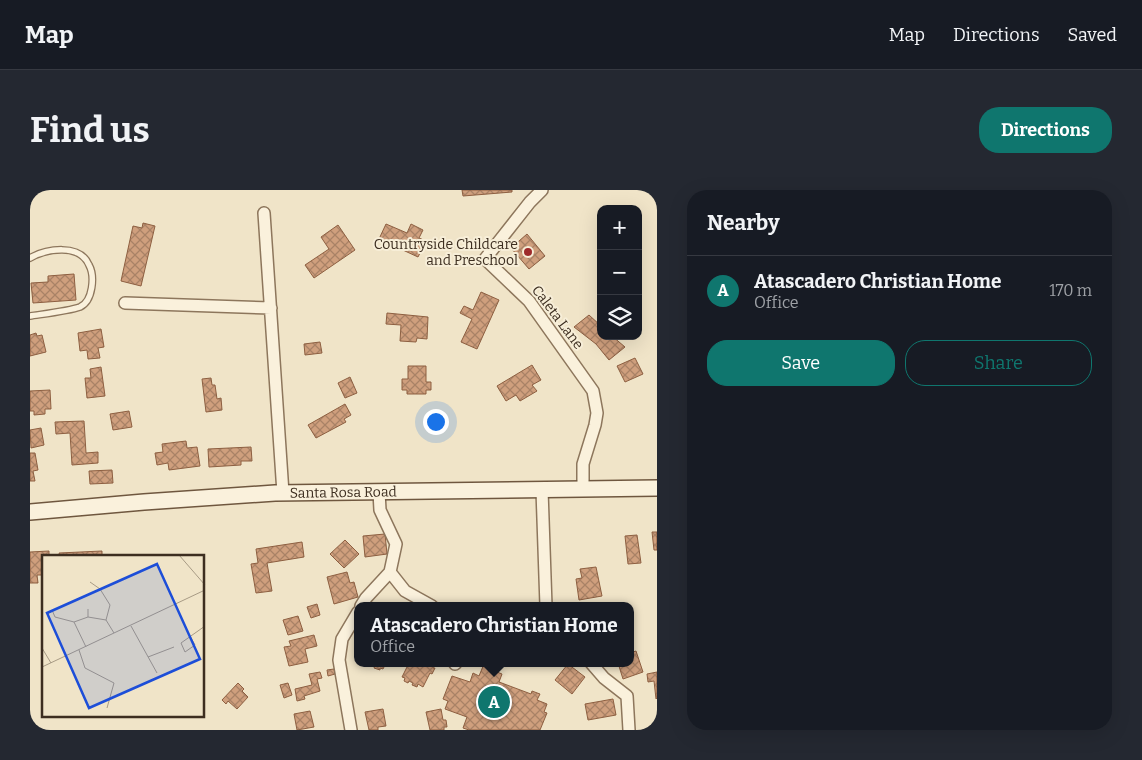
<!DOCTYPE html>
<html lang="en">
<head>
<meta charset="utf-8">
<style>
	body { margin:0; font-family:Bitter,serif; background:#242831; color:#f1f3f6 }
	.controls { position:absolute; right:15px; top:15px; display:grid; overflow:hidden; border-radius:10px; box-shadow:0 5px 20px #0002 }
	.controls button { width:45px; height:45px; display:grid; place-items:center; padding:0; border:0; border-bottom:1px solid #363941; background:#171b24; color:#f1f3f6; font:25px sans-serif }
	.you { position:absolute; left:405px; top:231px; width:18px; height:18px; margin:-12px; border:4px solid #fff; border-radius:50%; background:#1a73e8; box-shadow:0 0 0 8px #1a73e833 }
	.badge { display:grid; place-items:center; width:32px; height:32px; border-radius:50%; background:#0f766e; color:#fff; font-size:16px; font-weight:700 }
	.pin { position:absolute; translate:-50% -50%; border:2px solid #fff; box-shadow:0 1px 5px #0006 }
	.popup { position:absolute; left:324px; top:412px; width:280px; height:65px; box-sizing:border-box; display:grid; place-content:center; border-radius:10px; background:#171b24; filter:drop-shadow(0 1px 4px #0005); font-size:16px; white-space:nowrap; color:#9ea1a6 }
	.popup b { font-size:19px; color:#f1f3f6 }
	.popup::after { content:''; position:absolute; left:50%; top:100%; margin-left:-10px; border:10px solid transparent; border-top-color:#171b24 }
	.list { margin:0; padding:0; list-style:none }
	h2 { display:flex; justify-content:space-between; align-items:center; height:65px; margin:0; padding:0 20px; font-size:21px }
	h2 small { font-size:16px; font-weight:400; color:#9ea1a6 }
	.list li { display:grid; grid-template-columns:32px 1fr auto; gap:15px; align-items:center; box-sizing:border-box; height:70px; padding:0 20px; border-top:1px solid #363941 }
	.list b { display:block; font-size:19px; white-space:nowrap }
	.list p { margin:0; font-size:16px; white-space:nowrap; color:#9ea1a6 }
	.list em { font-size:16px; font-style:normal; color:#9ea1a6 }
	.actions { display:flex; gap:10px; padding:15px 20px }
	.actions a { flex:1; padding:11px 0; border:1px solid #0f766e; border-radius:20px; text-align:center; font-size:18px; color:#0f766e }
	.actions .main { background:#0f766e; color:#fff }
	.icon { flex:none; width:28px; height:28px; fill:none; stroke:currentColor; stroke-width:2; stroke-linecap:round; stroke-linejoin:round }
	.map { position:relative; flex:none; width:627px; height:540px; overflow:hidden; border-radius:20px }
	header { display:flex; align-items:center; gap:30px; box-sizing:border-box; height:70px; padding:0 25px; background:#171b24; border-bottom:1px solid #363941 }
	header strong { font-size:24px }
	nav { display:flex; gap:28px; margin-inline-start:auto; font-size:18px }
	.intro { display:flex; align-items:center; justify-content:space-between; box-sizing:border-box; height:120px; padding:0 30px }
	h1 { margin:0; font-size:35px }
	.button { padding:12px 22px; border-radius:20px; background:#0f766e; color:#fff; font-size:18px; font-weight:700 }
	main { display:flex; gap:30px; padding:0 30px }
	aside { flex:1; background:#171b24; border-radius:20px; box-shadow:0 5px 20px #0002 }
	.map>svg:first-child { display:block }
</style>
</head>
<body>
<header>
<strong>Map</strong>
<nav><a>Map</a><a>Directions</a><a>Saved</a></nav>
</header>
<div class="intro"><h1>Find us</h1><a class="button">Directions</a></div>
<main>
<div class="map">
<svg width="627" height="540" viewBox="0 0 627 540">
	<defs>
		<pattern id="building-cross-hatch" width="8" height="8" patternUnits="userSpaceOnUse" patternTransform="scale(1.25)"><rect width="8" height="8" fill="#cf9f7d"/><path d="M0 0l8 8M0 8l8-8" fill="none" stroke="#a98266"/></pattern>
	</defs>
	<rect width="100%" height="100%" fill="#f0e4c8"/>
	<path fill="url(#building-cross-hatch)" stroke="#8d5f41" d="M432 0H482V2L433 6Z
		M113 33 125 36 111 96 91 91 103 36 112 38Z
		M356 34 377 43 381 34 393 40 389 48 396 51 388 67 349 49Z
		M308 35 325 60 284 88 275 75 299 59 291 47Z
		M497 44 515 66 499 79 481 58Z
		M44 84 46 110 3 113 1 93 18 92V86Z
		M451 102 469 110 447 159 431 152 442 129 430 123 434 116 443 120Z
		M357 123 398 127 397 149 387 148 386 152 370 151 371 135 356 134Z
		M559 125 571 136V146H582L595 157 579 170 566 154 544 137Z
		M71 139 74 157 68 158 70 168 58 169 57 160 50 161 48 143Z
		M6 143 7 146 12 145 16 162 0 166V145Z
		M290 152 292 163 275 165 274 154Z
		M605 168 613 184 595 192 587 176Z
		M502 175 511 190 502 195 507 201 490 211 486 205 476 211 467 196Z
		M378 176H396V192H401V200H396V204H377V200H372V189H378Z
		M71 177 75 206 57 208 55 188H61L60 179Z
		M320 187 327 203 315 208 308 193Z
		M181 188 182 195H185L187 209 191 208 192 220 176 222 172 189Z
		M20 200 21 219H15V224L4 225V221H0V201Z
		M315 214 321 225 314 229 316 232 286 248 278 235Z
		M99 221 102 237 83 240 80 224Z
		M54 231 56 263 68 262V273L42 275 40 243 26 244 25 232Z
		M11 238 14 255 1 258 0 240Z
		M156 251 157 258 167 257 170 276 139 280 138 273 127 275 125 263 133 262 132 254Z
		M221 257 222 271H211V275L179 277 178 259Z
		M0 263H5L8 280 3 281 5 291H0Z
		M82 280 83 293 60 294 59 281Z
		M622 342H627V360H624Z
		M355 344 357 364 335 367 333 346Z
		M607 345 611 373 598 374 595 346Z
		M315 350 329 364 314 378 300 364Z
		M272 352 274 367 237 373 242 401 226 403 221 374 228 373 226 359Z
		M19 361V366H14V385H7L8 393H0V362Z
		M72 361V366H30L29 363Z
		M566 377 572 406 549 410 546 389 552 388 550 379Z
		M317 382 320 393 324 392 328 407 304 414 297 387Z
		M287 414 290 425 281 428 277 417Z
		M268 426 273 441 258 445 253 430Z
		M284 445 287 456 275 459 278 472 259 476 254 457 261 456 259 451Z
		M606 461 613 482 593 489 588 473H600V463Z
		M336 473H356L353 479 350 478V480L344 478 345 475 342 474 341 476Z
		M379 473H407L406 475H404L403 478H405L402 484 400 483 393 497 388 494 387 497 382 495 383 493 379 491 378 493 374 491 375 488 372 487Z
		M454 474 463 477 462 480 472 484 469 492 501 504 502 501 510 504 507 510 517 514 514 522 517 523 510 540H439L433 538 437 527 415 519 418 511 413 509 422 486 440 492 443 483 449 486Z
		M538 474 555 487 542 504 525 490Z
		M304 479 305 484 298 486 297 480Z
		M290 482 292 488 287 489 290 501 274 506 275 509 267 511 265 499 282 495 279 484Z
		M627 482V508L626 509 624 491 618 492 617 484Z
		M208 493 214 499 212 501 218 507 207 519 198 511 196 514 192 510Z
		M258 493 262 505 254 508 250 495Z
		M583 509 586 525 558 530 555 514Z
		M353 519 356 536 348 537V540H339L335 522Z
		M411 519 413 530H416L417 537H414V540H400L396 522Z
		M280 521 284 537 267 540 264 524Z"/>
	<g fill="none" stroke-linecap="round" stroke-linejoin="round">
		<g stroke="#8d765c" stroke-width="8">
			<path id="lane" d="M0 68C16 59 50 53 59 75 65 86 63 111 50 117 39 121 13 124 0 126"/>
		</g>
		<g stroke="#8d765c" stroke-width="14">
			<path id="street" d="M512 0 500 12 455 69 499 111 563 201 567 223 565 235 553 274V299
				M234 23 253 303
				M95 113 241 118
				M512 300 516 416
				M349 302 350 320 366 354 360 382
				M331 416 336 408 360 382 375 401 402 416
				M561 473 574 488 597 506 599 540
				M425 474 426 473
				M321 540 309 470 312 449 328 422"/>
		</g>
		<g stroke="#6f573f" stroke-width="18">
			<g id="secondary">
				<path id="s1" d="M0 322 114 312 245 303 627 298"/>
			</g>
		</g>
		<use href="#lane" stroke="#faf1dc" stroke-width="5.5"/>
		<use href="#street" stroke="#faf1dc" stroke-width="11"/>
		<use href="#secondary" stroke="#faf1dc" stroke-width="15"/>
	</g>
	<circle fill="#9e2a2b" stroke="#f7eed8" stroke-width="2" cx="498" cy="62" r="5"/>
	<g text-anchor="middle" stroke-width="4" stroke-linejoin="round" paint-order="stroke">
		<g font-size="14" fill="#3d2e20" stroke="#f7eed8" text-anchor="end">
			<text x="488" y="59">Countryside Childcare<tspan x="488" dy="16">and Preschool</tspan></text>
		</g>
		<g font-size="14" fill="#3d2e20" stroke="#f7eed8">
			<text transform="translate(528 127) rotate(53)" y="5">Caleta Lane</text>
			<text dy="5" stroke="none"><textPath href="#s1" startOffset="314">Santa Rosa Road</textPath></text>
		</g>
	</g>
	<g transform="translate(12 365)">
		<rect width="162" height="162" fill="#f0e4c8"/>
		<path fill="none" stroke="#a89b85" stroke-width="1" d="M137 0 163 30M10 55 13 62 32 67M46 62 64 65 68 50 58 34 48 27M64 65 72 78M89 71 115 118M148 81 153 90 143 97 139 88 163 71M44 92 32 67 46 62V54M0 93 9 108M37 95 43 113 72 128 65 153M106 102 132 92M0 112 163 35"/>
		<path fill="#1d4ed8" fill-opacity="0.15" stroke="#1d4ed8" stroke-width="2.5" d="M115 9 158 104 47 153 5 58Z"/>
		<rect width="162" height="162" fill="none" stroke="#3d2e20" stroke-width="2.5"/>
	</g>
</svg>
<div class="controls">
<button>+</button>
<button>−</button>
<button><svg class="icon" aria-label="layers" viewBox="0 0 24 24"><path d="M12 4l9 5-9 5-9-5zM3 14l9 5 9-5"/></svg></button>
</div>
<div class="you"></div>
<div class="pin badge" style="left:464px;top:512px">A</div>
<div class="popup"><b>Atascadero Christian Home</b>Office</div>
</div>
<aside>
<h2>Nearby<small></small></h2>
<ul class="list">
<li><span class="badge">A</span><div><b>Atascadero Christian Home</b><p>Office</p></div><em>170 m</em></li>
</ul>
<div class="actions"><a class="main">Save</a><a>Share</a></div>
</aside>
</main>
</body>
</html>
